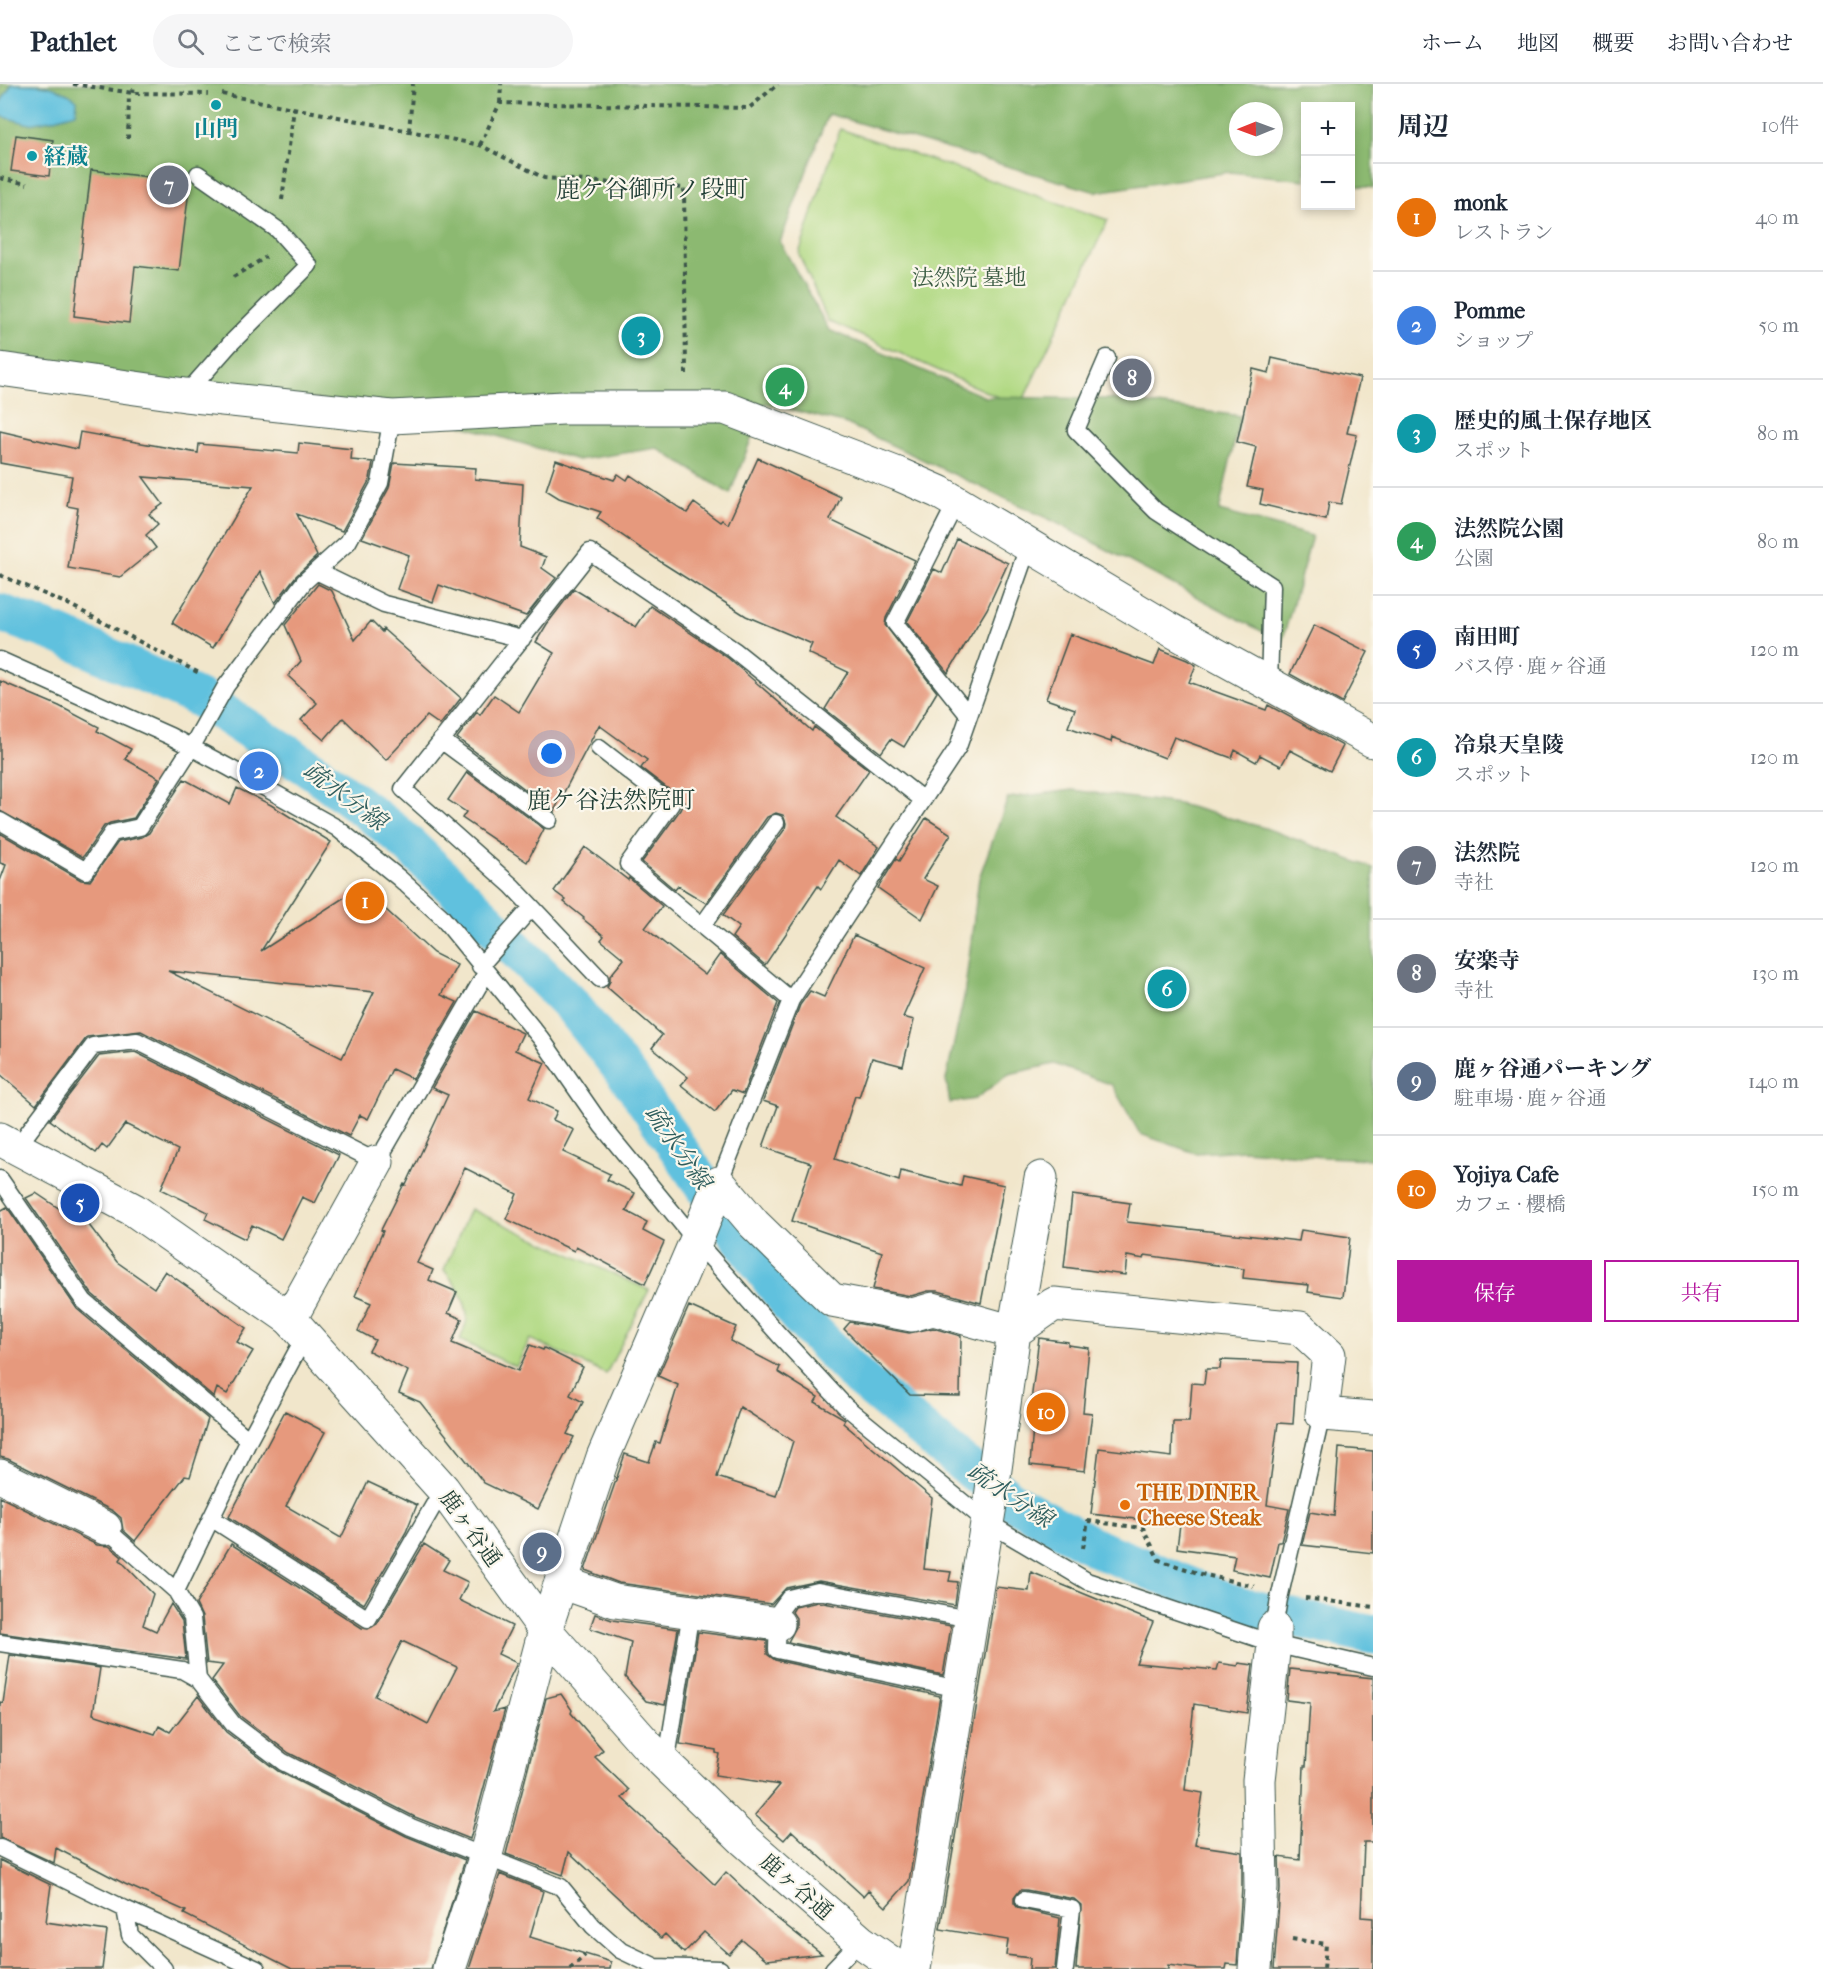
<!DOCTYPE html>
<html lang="ja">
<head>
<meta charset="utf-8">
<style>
	body { margin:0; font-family:"IM FELL French Canon","Noto Serif JP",serif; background:#f6f6f7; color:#1f2937 }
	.controls { position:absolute; right:18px; top:18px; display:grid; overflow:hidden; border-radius:0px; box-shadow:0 3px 9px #0003 }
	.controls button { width:54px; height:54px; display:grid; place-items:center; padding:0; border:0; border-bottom:2px solid #e0e1e3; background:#fff; color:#1f2937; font:30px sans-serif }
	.compass { position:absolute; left:1229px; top:18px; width:54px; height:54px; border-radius:50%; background:#fff; box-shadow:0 3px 9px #0003; rotate:269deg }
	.you { position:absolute; left:552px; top:670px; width:21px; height:21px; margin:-15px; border:4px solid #fff; border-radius:50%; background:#1a73e8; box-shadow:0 0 0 9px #1a73e833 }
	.badge { display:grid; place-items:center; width:39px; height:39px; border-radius:50%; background:#b5179e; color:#fff; font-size:20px; font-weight:700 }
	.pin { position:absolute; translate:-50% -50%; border:3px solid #fff; box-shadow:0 2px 6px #0006 }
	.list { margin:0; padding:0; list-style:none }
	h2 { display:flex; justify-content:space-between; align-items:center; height:78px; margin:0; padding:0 24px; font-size:26px }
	h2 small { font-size:20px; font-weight:400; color:#747a83 }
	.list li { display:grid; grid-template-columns:39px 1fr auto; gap:18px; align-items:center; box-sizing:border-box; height:108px; padding:0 24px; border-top:2px solid #e0e1e3 }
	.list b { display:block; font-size:22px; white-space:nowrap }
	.list p { margin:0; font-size:20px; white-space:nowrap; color:#747a83 }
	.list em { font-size:20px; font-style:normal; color:#747a83 }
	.actions { display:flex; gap:12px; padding:18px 24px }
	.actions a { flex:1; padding:14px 0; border:2px solid #b5179e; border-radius:0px; text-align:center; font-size:21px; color:#b5179e }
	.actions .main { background:#b5179e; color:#fff }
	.icon { flex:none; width:33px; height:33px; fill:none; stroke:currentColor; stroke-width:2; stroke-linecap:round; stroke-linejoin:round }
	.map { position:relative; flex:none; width:1373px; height:1885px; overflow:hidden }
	header { display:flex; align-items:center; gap:36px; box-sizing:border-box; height:84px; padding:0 30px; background:#fff; border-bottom:2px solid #e0e1e3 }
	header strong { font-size:28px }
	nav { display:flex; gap:33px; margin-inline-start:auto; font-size:21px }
	.search { width:420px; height:54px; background:#f6f6f7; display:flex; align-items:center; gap:15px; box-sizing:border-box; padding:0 21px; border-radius:33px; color:#747a83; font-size:22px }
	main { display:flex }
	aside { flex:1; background:#fff }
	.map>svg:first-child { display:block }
</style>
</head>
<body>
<header>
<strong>Pathlet</strong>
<div class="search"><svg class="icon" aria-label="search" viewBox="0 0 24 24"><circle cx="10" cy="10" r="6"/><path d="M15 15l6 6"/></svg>ここで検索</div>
<nav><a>ホーム</a><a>地図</a><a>概要</a><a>お問い合わせ</a></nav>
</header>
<main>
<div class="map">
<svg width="1373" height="1885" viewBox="0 0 1373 1885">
	<rect width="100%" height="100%" fill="#fbf7ec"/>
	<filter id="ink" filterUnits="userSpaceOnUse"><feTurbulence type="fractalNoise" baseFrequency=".0167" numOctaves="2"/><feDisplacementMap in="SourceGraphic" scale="12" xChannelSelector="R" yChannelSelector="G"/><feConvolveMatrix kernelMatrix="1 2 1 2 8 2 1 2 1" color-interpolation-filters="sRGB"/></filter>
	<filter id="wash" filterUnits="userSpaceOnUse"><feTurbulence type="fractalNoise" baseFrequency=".008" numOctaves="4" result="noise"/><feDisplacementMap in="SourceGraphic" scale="24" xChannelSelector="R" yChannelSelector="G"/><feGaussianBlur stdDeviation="1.35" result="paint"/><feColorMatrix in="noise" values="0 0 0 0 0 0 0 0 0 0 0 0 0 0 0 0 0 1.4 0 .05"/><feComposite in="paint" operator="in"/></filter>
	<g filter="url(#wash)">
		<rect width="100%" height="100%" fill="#f1e6cb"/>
		<path fill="#b1d983" stroke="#688b5c" stroke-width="1.5" d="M840 45 1108 136 1020 323 828 237 799 170Z
			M470 1125 649 1206 606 1290 530 1255 516 1283 460 1256C462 1250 467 1240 467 1233 467 1216 455 1199 444 1186Z"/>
		<path fill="#8cb971" stroke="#567b52" stroke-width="1.5" fill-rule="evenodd" d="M0 0H1373V104L1351 101 1350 22H1306L1305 96 1230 88 1096 108 828 30 780 158 829 246 985 313 1111 315 1240 332 1219 427 1312 452 1282 558 1053 437 847 340 765 319 730 410 657 364 578 376 403 324 0 286ZM1238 27H1274V63H1238Z
			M1072 706 1179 720 1265 744 1373 784V1075L1323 1073 1245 1066 1195 1069 1140 1050 1112 1001 1054 980 1009 990 975 1015 950 1019 946 996 964 913 979 794 1008 714Z"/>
		<path fill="#60c1de" stroke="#407f89" stroke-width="1.5" d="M12 0C38 0 56 0 77 16L76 29 51 36 29 40 0 32V19Z"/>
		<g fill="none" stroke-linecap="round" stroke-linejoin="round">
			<path stroke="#60c1de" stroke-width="39" d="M0 529 58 550 201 615 314 687 396 749 485 834 573 923 635 1002 725 1133 797 1231 860 1295 968 1384 1017 1420 1098 1465 1238 1522 1373 1551"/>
		</g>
		<g id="blocks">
			<path fill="#e6997d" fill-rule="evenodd" d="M16 51 53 56 49 92 11 87Z
				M91 86 190 98 179 187 135 182 129 239 74 232Z
				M1272 274 1360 294 1347 349 1357 351 1341 420 1329 418 1326 436 1260 420 1263 406 1247 403 1256 363 1237 358 1253 285 1269 289Z
				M0 347 77 365 80 348 198 369 199 360 298 369 299 359 352 365 351 376 373 378 370 395 342 447 297 430 317 472 296 492 275 519 260 487 213 564 172 539 253 402 143 393 163 420 149 430 158 440 146 451 156 464 120 493 68 484 78 424 67 422 72 392 0 379Z
				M758 374 841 413 830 436 915 476 886 534 885 541 937 608 904 663 891 655 881 669 825 625 848 588 808 569 812 560 746 532 664 480 597 434 601 428 559 414 546 406 556 376 614 396 618 390 627 396 630 391 687 429 694 419 720 438 722 436 728 440Z
				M394 379 476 384 475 395 523 400 520 463 546 473 542 484 556 494 526 532 439 501 433 518 397 505 409 471 362 454 389 404Z
				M957 455 1008 479 987 525 948 589 907 538 934 485 942 489Z
				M318 500 332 507 355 556 371 537 382 548 383 545 461 614 440 641 427 632 386 676 343 634 324 656 301 636 317 619 288 592 301 577 285 541Z
				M574 505 636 543 650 522 728 574 812 647 814 643 869 686 836 733 879 763 861 792 839 776 821 805 818 802 765 881 732 853 739 843 723 831 785 745 786 739 783 731 776 729 767 733 706 819 678 802 675 806 642 778 680 726 684 717 641 684 647 676 599 641 554 727 457 654 477 628 480 631 494 611 519 628 554 569 536 558 547 540Z
				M1314 541 1368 568 1342 619 1290 590Z
				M1070 550 1154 581 1160 565 1187 576 1196 581 1189 598 1266 626 1268 621 1343 662 1330 687 1290 666 1281 682 1260 671 1256 678 1235 666 1232 674 1174 653 1165 674 1112 653 1111 658 1068 643 1075 625 1046 615Z
				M0 597 59 622 99 643 97 647 131 665 125 675 159 694 134 734 110 739 104 742 83 773 0 727Z
				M467 688 544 745 527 778 462 734 466 728 448 716Z
				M184 695 230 720 237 704 271 721 331 758 261 867 368 798 384 824 433 869 457 881 441 911 457 918 413 995 392 985 368 1035 360 1031 349 1052 141 947 87 953 36 1021 0 990V797L6 781 0 779V749L81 796 90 797 118 758 142 753 149 749ZM168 887 244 895 374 908 342 974Z
				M926 734 951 750 923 795 938 802 922 835 878 804 896 775 899 777Z
				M585 763 628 796 629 794 662 822 645 844 705 891 720 870 778 919 743 1010 732 1006 715 1028 681 1001 688 993 652 964 662 951 607 903 610 897V892L624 875 601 856 604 852 583 835 584 834 564 818 566 816 554 807Z
				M854 851 925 884 903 933 914 936 903 982 872 974 859 1013 855 1012 835 1075 899 1097 901 1087 961 1102 963 1092 1004 1101 981 1219 938 1207H928L911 1212 873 1205 882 1168 792 1137 811 1079 763 1063 778 1022 763 1017 800 921 810 907 824 913Z
				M476 927 523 949 515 966 545 979 529 1014 557 1027 553 1036 574 1046 563 1068 610 1090 607 1096 635 1109 626 1127 647 1138 643 1147 664 1158 645 1200 576 1163 574 1167 506 1135 517 1110 465 1084 417 1179 433 1186 429 1196 457 1208 448 1229 462 1235 452 1259 518 1287 530 1261 543 1266 544 1264 583 1283 570 1311 583 1318 567 1350 574 1353 538 1425 484 1399 420 1318 399 1309 408 1287 369 1267 375 1256 358 1247 371 1219 355 1212 383 1147 381 1146 404 1100 406 1101 448 1011 432 1004Z
				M135 968 339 1071 315 1119 302 1113 281 1155 252 1141 245 1155 205 1135 208 1128 161 1105 178 1066 125 1040 107 1065 102 1061 96 1069 50 1036 99 972Z
				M36 1109 63 1127 73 1120 117 1178 154 1204 165 1187 246 1244 237 1258 253 1267 227 1310 217 1304 214 1313 92 1210 26 1114Z
				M1072 1111 1130 1119 1127 1138 1299 1157 1301 1146 1350 1153 1343 1213 1308 1208 1309 1201 1243 1194 1244 1185 1145 1171 1144 1175 1127 1172 1125 1191 1064 1183Z
				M7 1123 77 1225 208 1335 190 1393 185 1392 135 1457 123 1446 121 1434 113 1427 8 1375 0 1373V1127Z
				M689 1222 736 1243 730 1257 780 1283 778 1288 818 1313 815 1318 845 1335 843 1339 932 1414 924 1485 951 1488 949 1497 958 1498 955 1521 819 1497 786 1504 771 1520 619 1499 585 1486 625 1370 649 1378 656 1358 660 1359 678 1301 658 1292ZM740 1323 793 1357 776 1412 717 1393Z
				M850 1238 909 1249 933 1244 961 1252 960 1312 910 1311 844 1245Z
				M1039 1254 1068 1258V1261L1089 1264 1083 1328 1092 1329 1085 1387 1030 1381 1035 1317H1031Z
				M1221 1276 1297 1279 1293 1340 1278 1339 1267 1421 1289 1425 1281 1458H1278L1270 1494 1232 1486 1235 1472 1177 1464 1180 1440 1091 1430 1099 1364 1172 1373 1173 1338H1189L1192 1299 1204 1300 1206 1285H1220Z
				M285 1327 325 1348 286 1422 341 1454 368 1398 417 1421 406 1448 364 1520 229 1433Z
				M1339 1364 1373 1367V1469L1302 1461 1310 1428 1334 1432Z
				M0 1413 97 1461 109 1462 122 1473 120 1476 153 1510 143 1541 156 1547 171 1520 182 1537 186 1575 0 1549Z
				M231 1460 362 1544 368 1545 377 1540 424 1460 449 1476 443 1486 468 1498 459 1516 512 1542 498 1570 517 1579 493 1628 505 1625 470 1755 415 1733 289 1669 240 1632 212 1596 223 1581 207 1579 202 1533 196 1520ZM402 1557 457 1583 428 1640 375 1612Z
				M1031 1488 1153 1538 1136 1579 1217 1586 1219 1579 1238 1582 1239 1579 1253 1581 1247 1629 1194 1620 1185 1706 1203 1709 1195 1761 1242 1768V1803L1237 1881 1227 1880 1226 1885H1198L1168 1881V1885H1076L1081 1821 1074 1815 1026 1806H1020L1014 1814V1819L1018 1824 1060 1834 1055 1885H1029L1030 1874 1006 1871 1008 1856 940 1845 996 1503 1029 1507Z
				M818 1518 951 1542 943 1591 788 1558 796 1543V1534L792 1528 795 1523Z
				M595 1530 612 1536 678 1545 665 1621 646 1617 625 1593 631 1558 590 1544Z
				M698 1548 767 1557V1570L775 1576 940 1612 909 1797 886 1823 868 1806 863 1812 792 1747 784 1756 755 1731 780 1701 715 1691 719 1670 716 1669V1666L680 1660Z
				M10 1571 100 1584 93 1630 155 1650 159 1642 170 1648 198 1612 226 1648 278 1687 406 1752 465 1776 431 1885H292L184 1830 186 1827 125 1800 56 1764 54 1779 0 1754V1618L3 1619Z
				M1290 1585 1373 1594V1758H1364L1361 1833 1373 1834V1885H1274L1280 1805 1279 1773 1300 1776 1304 1682H1306L1310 1619 1287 1616Z
				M561 1610 572 1626 571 1629 603 1666 595 1673 629 1706 622 1714 715 1801 726 1788 765 1825 822 1870 767 1876 742 1856 729 1870 704 1848 684 1869 665 1850 661 1854 569 1768 563 1791 506 1770 546 1614Z
				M0 1776 51 1801 46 1838 107 1847 102 1885H0Z
				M500 1790 543 1807 530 1853 611 1878 610 1885H469Z"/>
		</g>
	</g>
	<g filter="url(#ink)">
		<use href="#blocks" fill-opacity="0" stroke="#3e564b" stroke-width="1.5"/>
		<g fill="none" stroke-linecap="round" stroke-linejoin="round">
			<g stroke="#3e564b" stroke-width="19">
				<path id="lane" d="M1107 274 1076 346 1156 427 1272 502 1269 600
					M185 311 230 260 309 181 278 146 198 90
					M956 419 895 539 969 632
					M316 487 384 520 522 555
					M0 576 170 652 228 683 337 744 399 794 441 832 543 957 602 1042 696 1157 780 1252 845 1322 987 1438 1087 1497 1274 1560 1373 1583
					M441 656 549 736
					M599 664 671 720 628 780 791 916
					M0 737 86 787 112 749 140 743 191 664 226 602 304 498 348 458 380 399 392 333
					M702 842 776 739
					M480 882 532 823
					M600 895 512 802 403 705 590 468 734 566 923 716
					M17 1063 93 962 137 957 377 1078 486 889
					M0 1095 84 1217 249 1356
					M719 1099 791 916 958 663 1028 463
					M211 1434 368 1535 443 1405
					M105 1444 176 1507 192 1534 198 1595 233 1640 283 1678 411 1743 561 1803 593 1842 620 1866 656 1883 720 1885
					M176 1507 249 1356 305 1252
					M1274 1544 1279 1515 1322 1330
					M0 1559 182 1586 198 1595
					M959 1605 777 1566 778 1529 789 1514 818 1507 970 1535
					M666 1680 691 1528
					M0 1764 125 1825 257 1885
					M1024 1816 1072 1825 1065 1885
					M125 1825 130 1851 164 1885
					M833 1885 860 1857"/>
			</g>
			<g stroke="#3e564b" stroke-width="35">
				<path id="street" d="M0 285 185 311 392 333 563 324H725L898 390 939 408 1164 542 1373 657
					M290 1235 377 1078
					M0 1392 105 1444
					M561 1498 615 1517 778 1540
					M449 1885 485 1774 545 1546 603 1373 696 1157 719 1099 754 1140 832 1216 912 1231 933 1225 1014 1248 1041 1094
					M914 1885 990 1421 1014 1248 1054 1220 1300 1244 1329 1271 1322 1330 1373 1334
					M1255 1885 1261 1804 1259 1696 1274 1560V1544"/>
			</g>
			<g stroke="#3e564b" stroke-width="35">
				<path id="secondary" d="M0 1055 134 1126 290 1235 443 1405 545 1546 652 1667 743 1755 860 1857 900 1885"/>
			</g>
			<path stroke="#3e564b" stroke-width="4" stroke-dasharray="4.5 4.5" stroke-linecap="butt" d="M73 0 133 9 209 10
				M133 9 134 0
				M222 10 480 61 544 94 684 104 686 290
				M500 19 501 0
				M409 47 413 0
				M128 55 129 9
				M480 61 500 19 749 24 778 0
				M0 94 27 100
				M282 116 294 24
				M233 193 266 173
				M0 491 70 521 201 590
				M1083 1464 1088 1437 1143 1444 1159 1476 1201 1490 1254 1502
				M1305 1514 1373 1523
				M1292 1855 1326 1860 1324 1885
				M570 1885 585 1871"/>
			<use href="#lane" stroke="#fff" stroke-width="16"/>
			<use href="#street" stroke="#fff" stroke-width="33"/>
			<use href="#secondary" stroke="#fff" stroke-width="33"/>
		</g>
	</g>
	<g fill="#0f9aa8" stroke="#fbf7ec" stroke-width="2">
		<circle cx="216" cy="21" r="6"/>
		<circle cx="32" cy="72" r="6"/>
	</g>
	<circle fill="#e8710a" stroke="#fbf7ec" stroke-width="2" cx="1125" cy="1421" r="6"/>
	<g text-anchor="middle" stroke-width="4.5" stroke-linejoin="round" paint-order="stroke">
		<g font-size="22" font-weight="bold" fill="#0d838f" stroke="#fbf7ec">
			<text x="216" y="52">山門</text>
			<text x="44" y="80" text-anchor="start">経蔵</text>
		</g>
		<g font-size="22" fill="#3c5c44" stroke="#fbf7ec">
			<text x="969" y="201">法然院 墓地</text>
		</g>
		<g font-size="22" font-weight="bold" fill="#c56008" stroke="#fbf7ec" text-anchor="start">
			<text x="1137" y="1416">THE DINER<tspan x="1137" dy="25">Cheese Steak</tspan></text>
		</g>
		<g font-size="22" fill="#1f3d34" stroke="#fbf7ec">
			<text transform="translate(471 1444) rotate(54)" y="8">鹿ヶ谷通</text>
			<text transform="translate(797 1802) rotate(41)" y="8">鹿ヶ谷通</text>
		</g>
		<g font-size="24" fill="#1f3d34" stroke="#fbf7ec">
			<text x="652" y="113">鹿ケ谷御所ノ段町</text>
			<text x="611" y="724">鹿ケ谷法然院町</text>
		</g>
		<g font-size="24" font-style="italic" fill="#2f5e5e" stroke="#fbf7ec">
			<text transform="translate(345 712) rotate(37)" y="8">疏水分線</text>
			<text transform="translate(678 1063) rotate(55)" y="8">疏水分線</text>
			<text transform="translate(1010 1411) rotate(34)" y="8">疏水分線</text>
		</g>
	</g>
</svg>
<div class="controls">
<button>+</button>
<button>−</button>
</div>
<svg class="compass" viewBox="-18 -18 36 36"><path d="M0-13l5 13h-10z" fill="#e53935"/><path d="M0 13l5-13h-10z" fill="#747a83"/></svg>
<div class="you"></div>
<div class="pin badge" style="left:365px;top:817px;background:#e8710a">1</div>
<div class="pin badge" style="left:259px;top:687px;background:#3f7fe0">2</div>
<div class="pin badge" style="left:641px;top:252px;background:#0f9aa8">3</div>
<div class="pin badge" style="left:785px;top:303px;background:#2e9e5b">4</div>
<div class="pin badge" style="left:80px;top:1119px;background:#1a4fb4">5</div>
<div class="pin badge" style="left:1167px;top:905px;background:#0f9aa8">6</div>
<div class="pin badge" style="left:169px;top:101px;background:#6b7280">7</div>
<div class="pin badge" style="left:1132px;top:294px;background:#6b7280">8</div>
<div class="pin badge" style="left:542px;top:1468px;background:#5c6f8a">9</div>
<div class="pin badge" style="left:1046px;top:1328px;background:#e8710a">10</div>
</div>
<aside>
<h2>周辺<small>10件</small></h2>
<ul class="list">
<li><span class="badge" style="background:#e8710a">1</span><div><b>monk</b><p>レストラン</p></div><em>40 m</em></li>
<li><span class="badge" style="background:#3f7fe0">2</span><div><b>Pomme</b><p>ショップ</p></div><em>50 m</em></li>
<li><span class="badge" style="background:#0f9aa8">3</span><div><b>歴史的風土保存地区</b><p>スポット</p></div><em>80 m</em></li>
<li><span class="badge" style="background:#2e9e5b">4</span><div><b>法然院公園</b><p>公園</p></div><em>80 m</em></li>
<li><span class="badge" style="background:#1a4fb4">5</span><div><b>南田町</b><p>バス停 · 鹿ヶ谷通</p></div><em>120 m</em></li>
<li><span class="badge" style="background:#0f9aa8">6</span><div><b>冷泉天皇陵</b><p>スポット</p></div><em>120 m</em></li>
<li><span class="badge" style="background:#6b7280">7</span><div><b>法然院</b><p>寺社</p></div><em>120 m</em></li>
<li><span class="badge" style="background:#6b7280">8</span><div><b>安楽寺</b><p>寺社</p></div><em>130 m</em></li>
<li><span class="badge" style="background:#5c6f8a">9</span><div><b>鹿ヶ谷通パーキング</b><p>駐車場 · 鹿ヶ谷通</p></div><em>140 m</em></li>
<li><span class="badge" style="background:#e8710a">10</span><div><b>Yojiya Cafe</b><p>カフェ · 櫻橋</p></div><em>150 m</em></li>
</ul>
<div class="actions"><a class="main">保存</a><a>共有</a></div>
</aside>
</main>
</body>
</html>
